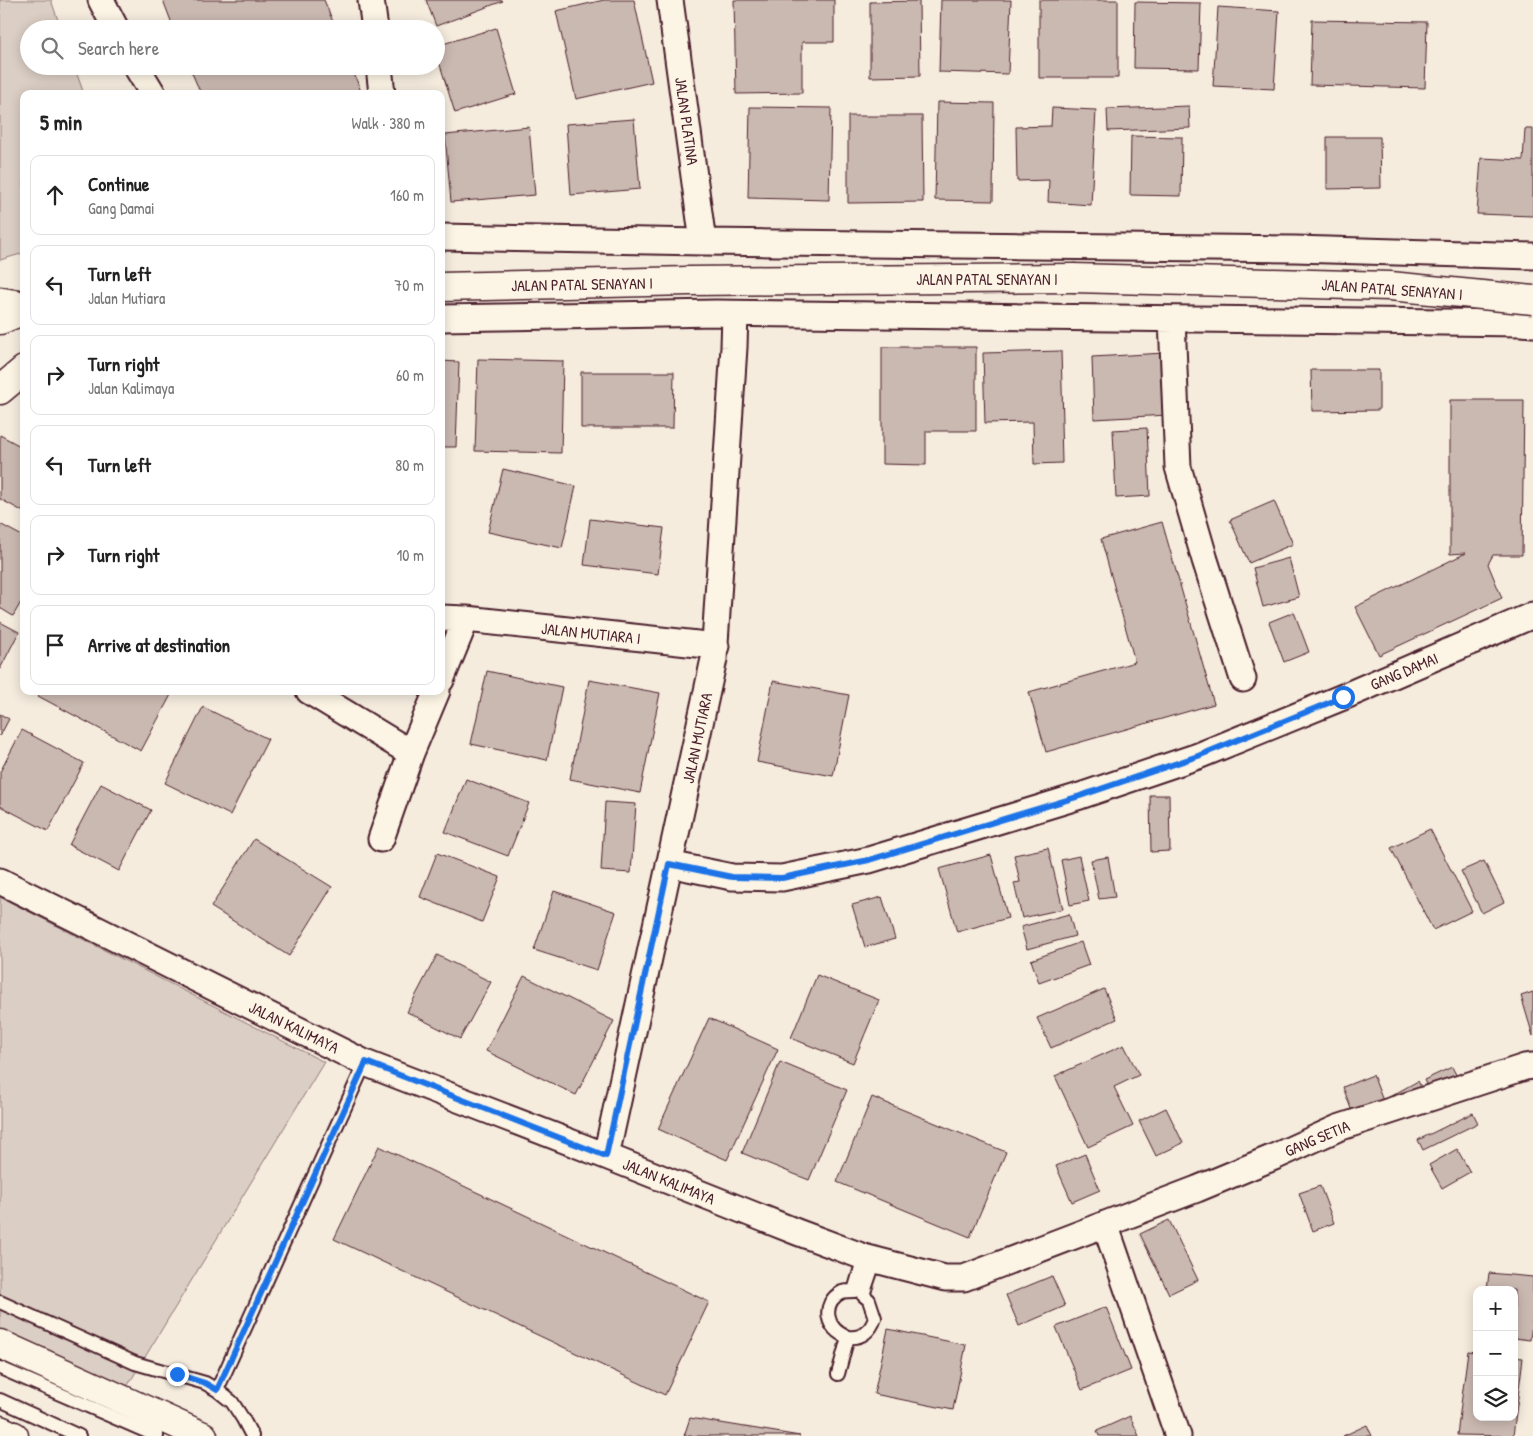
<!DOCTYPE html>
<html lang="en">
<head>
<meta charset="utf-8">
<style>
	body { margin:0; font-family:"Patrick Hand",sans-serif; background:#f2f2f2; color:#222 }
	.controls { position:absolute; right:15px; bottom:15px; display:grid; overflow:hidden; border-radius:10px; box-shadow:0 2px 12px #0003 }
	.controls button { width:45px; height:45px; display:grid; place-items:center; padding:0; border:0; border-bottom:1px solid #e0e0e0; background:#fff; color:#222; font:25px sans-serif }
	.stop { position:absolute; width:15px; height:15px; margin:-11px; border:4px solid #1a73e8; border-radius:50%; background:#fff }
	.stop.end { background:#1a73e8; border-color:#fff; box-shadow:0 1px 5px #0008 }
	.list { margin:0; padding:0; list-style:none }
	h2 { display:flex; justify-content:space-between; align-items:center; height:65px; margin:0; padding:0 20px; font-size:21px }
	h2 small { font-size:16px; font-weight:400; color:#767676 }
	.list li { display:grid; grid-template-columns:32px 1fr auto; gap:15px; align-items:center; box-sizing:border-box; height:80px; margin:0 10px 10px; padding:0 10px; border:1px solid #e0e0e0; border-radius:10px }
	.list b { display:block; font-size:19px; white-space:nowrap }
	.list p { margin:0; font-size:16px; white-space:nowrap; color:#767676 }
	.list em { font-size:16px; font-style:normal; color:#767676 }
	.icon { flex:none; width:28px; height:28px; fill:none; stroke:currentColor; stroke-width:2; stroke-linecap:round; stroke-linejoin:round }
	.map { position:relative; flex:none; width:1533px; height:1436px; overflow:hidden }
	.search { position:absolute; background:#fff; box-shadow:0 2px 12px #0003; left:20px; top:20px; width:425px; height:55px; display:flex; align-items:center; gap:12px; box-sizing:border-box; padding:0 18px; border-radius:28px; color:#767676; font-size:19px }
	.panel { position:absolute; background:#fff; box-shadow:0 2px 12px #0003; left:20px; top:90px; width:425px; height:605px; border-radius:10px }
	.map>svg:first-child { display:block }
</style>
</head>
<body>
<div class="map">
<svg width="1533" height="1436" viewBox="0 0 1533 1436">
	<rect width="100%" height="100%" fill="#f5ecde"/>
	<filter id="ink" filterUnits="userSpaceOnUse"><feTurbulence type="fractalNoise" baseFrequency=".02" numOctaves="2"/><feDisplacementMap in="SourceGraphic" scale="10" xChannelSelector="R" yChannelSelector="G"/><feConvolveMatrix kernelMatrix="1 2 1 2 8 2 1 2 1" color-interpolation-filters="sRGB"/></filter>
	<g filter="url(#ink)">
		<path fill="#dbcec4" stroke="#927678" d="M0 0H51L61 29H29V66H74L84 94H24V253L0 260Z
			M0 897 324 1062 125 1390 0 1334Z"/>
		<path fill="#cab9b1" stroke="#4a1f2b" d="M163 0H324L336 29H174Z
			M426 0H502L503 1 436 26Z
			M604 0H634L652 82 576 99 556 11Z
			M734 0H834V42H802V93L736 94Z
			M941 0H1011L1008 74 939 72Z
			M1039 0H1118V78H1039Z
			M919 1 920 76 870 77V2Z
			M1135 2 1201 3 1199 69 1134 68Z
			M1218 7 1279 11 1274 89 1213 86Z
			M1312 20 1427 22 1425 88 1310 85Z
			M496 28 516 94 455 113 436 52V46Z
			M189 66H351L362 94H201Z
			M937 102 994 103 993 201 935 200Z
			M1189 106 1190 128 1108 131 1107 109Z
			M750 107 831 108 829 200 748 198Z
			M1052 108 1096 110 1091 205 1048 202 1049 180 1017 181 1016 127 1051 126Z
			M848 116H922L923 202 848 203Z
			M634 119 640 189 571 195 566 124Z
			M529 127 535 195 451 202 445 135Z
			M1525 129H1533V216L1477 214 1481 158 1523 160Z
			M1131 136 1182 137 1181 196 1130 195Z
			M1327 137H1380L1381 188 1327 189Z
			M882 347H976V431H926V465L882 464Z
			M1061 351 1063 422H1061L1062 463 1034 464 1033 422 985 423 983 353Z
			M1165 353 1168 415 1094 419 1092 357Z
			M478 359 563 361 561 453 475 451Z
			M441 361 459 362 456 447H441Z
			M1311 370H1379V410L1312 411Z
			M581 372H674L673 428H581Z
			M1450 400H1524L1522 555H1493L1488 564 1502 598 1379 655 1355 607 1466 553 1450 554Z
			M1147 428 1150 496 1116 498 1113 430Z
			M0 435 24 448V512L0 499Z
			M503 469 576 486 562 548 488 532Z
			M1274 501 1293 544 1249 563 1230 520Z
			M590 519 664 528 658 574 584 565Z
			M1162 522 1214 704 1046 752 1029 692 1135 662 1101 539Z
			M0 524 24 537V597L13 616 0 608Z
			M1289 558 1299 597 1263 607 1253 568Z
			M1294 612 1309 652 1284 662 1269 622Z
			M0 622 19 632 0 669Z
			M487 671 562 687 547 760 471 744Z
			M589 680 660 693 640 793 570 779Z
			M773 681 849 695 833 776 757 762Z
			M40 691H173L141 751 38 696Z
			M203 707 268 739 230 815 165 783Z
			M0 714 9 719 0 736Z
			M22 730 84 763 48 831 0 806V772Z
			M466 779 529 803 508 856 445 832Z
			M101 784 151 810 119 871 69 845Z
			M1150 795H1169L1170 851 1151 852Z
			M605 802 636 804 631 873 601 871Z
			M1430 829 1472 911 1433 930 1391 848Z
			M254 839 332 887 289 956 211 907Z
			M1048 848 1063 909 1022 918 1014 883 1020 882 1014 855Z
			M437 853 500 877 482 922 420 897Z
			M991 855 1008 918 957 932 939 869Z
			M1079 856 1089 901 1070 905 1061 860Z
			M1108 857 1115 897 1099 899 1091 860Z
			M1484 861 1504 902 1482 913 1461 871Z
			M554 891 616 912 597 970 534 950Z
			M882 897 895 939 865 947 852 905Z
			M1069 914 1075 936 1027 949 1021 927Z
			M1081 942 1089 965 1039 983 1031 960Z
			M437 955 491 982 460 1039 407 1012Z
			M817 975 879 1000 853 1063 791 1038Z
			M524 976 614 1021 576 1095 486 1051Z
			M1104 989 1117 1019 1051 1048 1037 1018Z
			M1533 992V1036L1521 996Z
			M709 1018 778 1049 727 1160 658 1129Z
			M1124 1045 1139 1075 1114 1087 1133 1126 1088 1147 1055 1076Z
			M780 1062 847 1090 809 1180 742 1153Z
			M1452 1067 1460 1082 1431 1095 1424 1080Z
			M1373 1075 1385 1106 1354 1117 1343 1087Z
			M1418 1081 1424 1093 1397 1108 1391 1096Z
			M872 1097 1006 1152 970 1237 837 1182Z
			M1166 1108 1183 1143 1156 1156 1139 1121Z
			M1473 1113 1478 1123 1423 1150 1418 1140Z
			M379 1146 709 1302 665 1395 334 1239Z
			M1457 1149 1470 1172 1442 1188 1429 1165Z
			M1085 1154 1100 1190 1072 1202 1056 1166Z
			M1320 1186 1334 1223 1313 1231 1299 1193Z
			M1169 1220 1198 1280 1169 1294 1140 1234Z
			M1489 1273 1533 1277V1315L1530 1340 1514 1338V1290H1487Z
			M1052 1276 1065 1306 1019 1326 1006 1295Z
			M1106 1307 1131 1370 1082 1390 1056 1327Z
			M888 1329 966 1345 953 1410 874 1394Z
			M1468 1351 1477 1352V1417H1514V1357L1523 1358 1513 1436 1457 1435Z
			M1130 1416 1139 1436H1099L1097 1431Z
			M690 1418 800 1436H684Z
			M1367 1425 1372 1436H1343Z"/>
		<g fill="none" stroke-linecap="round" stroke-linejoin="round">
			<g stroke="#4a1f2b" stroke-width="16">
				<path id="lane" d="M0 1302 135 1363 205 1383 217 1390 232 1402 243 1419 252 1436
					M848 1337C826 1331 820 1303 842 1292 845 1291 850 1291 854 1291L864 1257
					M0 1368 157 1436
					M838 1374 848 1337C862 1339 871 1330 875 1318L869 1300 863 1295 875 1260
					M217 1390 365 1063
					M0 1400 79 1436"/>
			</g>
			<g stroke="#4a1f2b" stroke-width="29">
				<path id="street" d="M101 0 116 29
					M371 0 375 29
					M670 0 703 242
					M136 66 153 94
					M379 66 382 94
					M441 237 703 242 1295 249 1533 256
					M0 300 24 304
					M441 318 716 313 1522 323 1533 324
					M1172 319 1178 467 1205 560 1243 679
					M441 618 466 619
					M441 680 466 619 716 646
					M309 691 411 753
					M381 839 411 753 437 691
					M669 864 732 877 782 878 869 860 1080 796 1198 756 1343 697 1533 615
					M0 881 365 1063 606 1156 797 1232 864 1257 945 1278H964L1197 1189 1274 1157 1338 1128 1525 1067 1533 1066
					M606 1156 714 659 734 347 735 314
					M1105 1224 1178 1436"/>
			</g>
			<g stroke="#4a1f2b" stroke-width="31">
				<path id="secondary" d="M441 287 689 281 1073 278
					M0 320 24 310
					M0 390 24 370"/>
			</g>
			<g stroke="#4a1f2b" stroke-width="31">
				<path id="primary" d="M0 1344 203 1436
					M0 1430 14 1436"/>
			</g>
			<use href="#lane" stroke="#fcf5e5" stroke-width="12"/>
			<use href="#street" stroke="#fcf5e5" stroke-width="25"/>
			<use href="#secondary" stroke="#fcf5e5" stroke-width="28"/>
			<use href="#primary" stroke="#fcf5e5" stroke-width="28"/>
			<g stroke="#4a1f2b" stroke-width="31" stroke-linecap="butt">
				<path id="secondary-bridge" d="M1073 278 1390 286 1533 300"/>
			</g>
			<use href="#secondary-bridge" stroke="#fcf5e5" stroke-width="28"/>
		</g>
	</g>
	<g fill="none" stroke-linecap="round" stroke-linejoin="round" filter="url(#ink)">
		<path stroke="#1a73e8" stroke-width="6" d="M177 1374 205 1383 217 1390 366 1062 606 1156 669 864 732 877 782 878 869 860 1080 796 1198 756 1343 697"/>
	</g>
	<g text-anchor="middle" stroke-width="4" stroke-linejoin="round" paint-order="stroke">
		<g font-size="16" fill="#4a1f2b" stroke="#fcf5e5">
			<text transform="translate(687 121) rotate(82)" y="6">JALAN PLATINA</text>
			<text x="987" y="285">JALAN PATAL SENAYAN I</text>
			<text transform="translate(582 284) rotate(-1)" y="6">JALAN PATAL SENAYAN I</text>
			<text transform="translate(1392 289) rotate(4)" y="6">JALAN PATAL SENAYAN I</text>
			<text transform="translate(591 633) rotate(6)" y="6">JALAN MUTIARA I</text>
			<text transform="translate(1404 671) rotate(-23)" y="6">GANG DAMAI</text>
			<text transform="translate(697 738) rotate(-78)" y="6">JALAN MUTIARA</text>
			<text transform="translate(294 1027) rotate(26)" y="6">JALAN KALIMAYA</text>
			<text transform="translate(1317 1138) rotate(-23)" y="6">GANG SETIA</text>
			<text transform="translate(669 1181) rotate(22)" y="6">JALAN KALIMAYA</text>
		</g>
	</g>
</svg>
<div class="controls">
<button>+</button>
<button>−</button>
<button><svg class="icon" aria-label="layers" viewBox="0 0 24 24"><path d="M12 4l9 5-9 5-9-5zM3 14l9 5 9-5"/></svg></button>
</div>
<div class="stop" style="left:1343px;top:697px"></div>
<div class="stop end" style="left:177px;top:1374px"></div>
<div class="search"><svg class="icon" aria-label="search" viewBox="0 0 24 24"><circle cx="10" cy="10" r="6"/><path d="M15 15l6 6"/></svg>Search here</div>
<section class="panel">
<h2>5 min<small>Walk · 380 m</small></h2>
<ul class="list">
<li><svg class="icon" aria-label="ahead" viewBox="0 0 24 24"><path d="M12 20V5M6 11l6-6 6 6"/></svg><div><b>Continue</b><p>Gang Damai</p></div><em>160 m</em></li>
<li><svg class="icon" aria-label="left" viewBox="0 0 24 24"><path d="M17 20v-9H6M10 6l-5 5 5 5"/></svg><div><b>Turn left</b><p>Jalan Mutiara</p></div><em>70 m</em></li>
<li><svg class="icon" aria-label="right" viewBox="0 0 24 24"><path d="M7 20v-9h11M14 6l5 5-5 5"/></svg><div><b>Turn right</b><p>Jalan Kalimaya</p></div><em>60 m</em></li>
<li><svg class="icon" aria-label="left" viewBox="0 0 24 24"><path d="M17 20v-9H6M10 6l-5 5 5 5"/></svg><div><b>Turn left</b></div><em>80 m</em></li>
<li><svg class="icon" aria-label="right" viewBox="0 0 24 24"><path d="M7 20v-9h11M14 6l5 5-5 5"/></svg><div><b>Turn right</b></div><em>10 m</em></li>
<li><svg class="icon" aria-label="arrive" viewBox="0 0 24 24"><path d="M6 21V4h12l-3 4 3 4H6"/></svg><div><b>Arrive at destination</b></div></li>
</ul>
</section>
</div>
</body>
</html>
